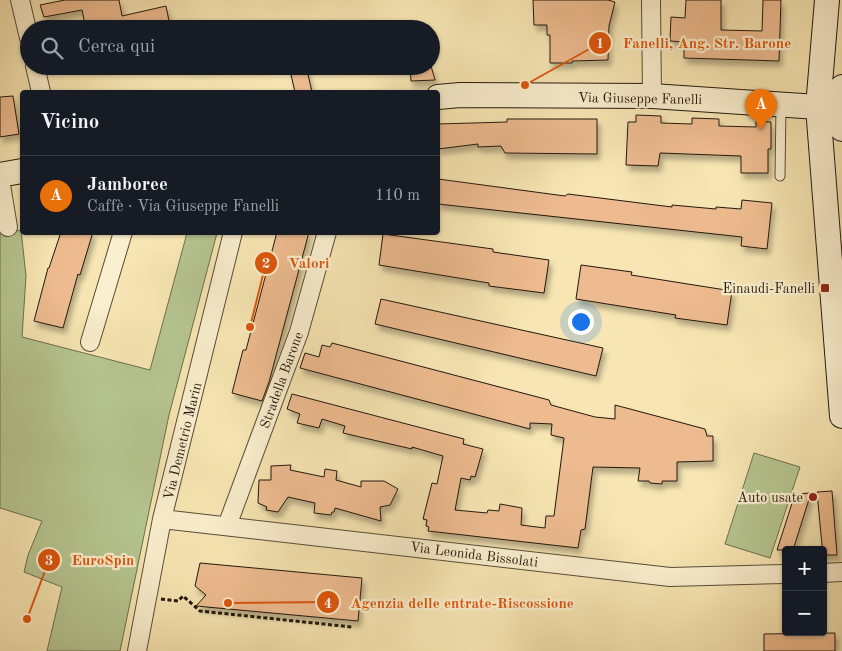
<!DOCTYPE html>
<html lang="it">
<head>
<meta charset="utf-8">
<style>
	body { margin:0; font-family:"Old Standard TT",serif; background:#20242c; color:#f1f3f6 }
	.controls { position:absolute; right:15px; bottom:15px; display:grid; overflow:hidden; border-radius:5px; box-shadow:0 1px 4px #0004 }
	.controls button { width:45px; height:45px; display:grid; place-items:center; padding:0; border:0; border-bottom:1px solid #363941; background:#171b24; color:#f1f3f6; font:25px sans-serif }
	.you { position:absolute; left:580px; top:321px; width:18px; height:18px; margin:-12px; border:4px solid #fff; border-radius:50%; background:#1a73e8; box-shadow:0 0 0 8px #1a73e833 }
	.badge { display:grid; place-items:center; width:32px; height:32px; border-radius:50%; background:#db2777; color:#fff; font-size:16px; font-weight:700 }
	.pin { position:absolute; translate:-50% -41px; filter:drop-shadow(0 1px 2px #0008) }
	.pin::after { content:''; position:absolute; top:26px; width:18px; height:15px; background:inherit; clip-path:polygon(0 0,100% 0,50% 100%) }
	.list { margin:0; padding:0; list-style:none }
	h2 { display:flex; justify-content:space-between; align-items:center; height:65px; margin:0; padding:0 20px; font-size:21px }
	h2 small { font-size:16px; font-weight:400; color:#9ea1a6 }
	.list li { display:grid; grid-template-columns:32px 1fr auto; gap:15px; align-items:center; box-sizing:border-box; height:80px; padding:0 20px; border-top:1px solid #363941 }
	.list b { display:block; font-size:19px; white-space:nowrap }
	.list p { margin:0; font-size:16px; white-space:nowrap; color:#9ea1a6 }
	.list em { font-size:16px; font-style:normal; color:#9ea1a6 }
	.icon { flex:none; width:28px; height:28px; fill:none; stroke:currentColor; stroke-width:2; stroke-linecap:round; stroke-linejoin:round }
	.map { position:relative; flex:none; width:842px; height:651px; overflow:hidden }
	.search { position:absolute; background:#171b24; box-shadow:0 1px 4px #0004; left:20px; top:20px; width:420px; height:55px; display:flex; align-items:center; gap:12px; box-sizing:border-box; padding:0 18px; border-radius:28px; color:#9ea1a6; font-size:19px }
	.panel { position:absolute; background:#171b24; box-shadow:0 1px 4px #0004; left:20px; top:90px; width:420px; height:145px; border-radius:5px }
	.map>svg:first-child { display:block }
</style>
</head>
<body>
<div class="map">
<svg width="842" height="651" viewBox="0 0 842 651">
	<defs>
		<filter id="shadow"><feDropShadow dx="3" dy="5.5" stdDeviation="2.5" flood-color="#0004"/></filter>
	</defs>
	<rect width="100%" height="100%" fill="#f7e6b3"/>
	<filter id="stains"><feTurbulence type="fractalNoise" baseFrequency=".004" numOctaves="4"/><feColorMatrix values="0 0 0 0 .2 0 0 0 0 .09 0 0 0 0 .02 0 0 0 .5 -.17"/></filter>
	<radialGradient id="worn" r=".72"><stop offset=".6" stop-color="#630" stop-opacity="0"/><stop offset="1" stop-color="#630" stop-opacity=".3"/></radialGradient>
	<path fill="#b6c691" stroke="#6c6f50" d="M21 230 26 276 22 337 150 370 187 233H217L169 415 120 651H47L62 587 24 572 28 555 42 521 0 508V234Z
		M754 453 800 467 770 558 725 544Z"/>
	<path fill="#edbb8f" stroke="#23180e" filter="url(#shadow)" d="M65 0H119L122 16 166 6 170 26 134 29H86L82 10 44 17 40 5Z
		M533 0H608L615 2 609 26 608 60 572 61V63H550V35H547V25H534Z
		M686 0H721V30L762 31 763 0H781L779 61 684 58V42L670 41 671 17 685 18Z
		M289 66H306L312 92H295Z
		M410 66H431L435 80 411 81Z
		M13 96 19 134 0 137V97Z
		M636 115 661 116V123L692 124V118L719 119V126L756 127V121L771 122V149H768V173H741V156L660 153 658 166 626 165 628 122H636Z
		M507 119H597V154L505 153 501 146 478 147V144L438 149V124L507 122Z
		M438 179 565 196 568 194 672 207V205L716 209V207L741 209 742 200 772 203 767 249 741 246 742 237 438 204Z
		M61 232H93L80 275 78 274 63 328 34 321 48 268H49Z
		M277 232H309L269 382 262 401 232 393 243 350H246Z
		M383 234 493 249V252L549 260 544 293 489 286V283L379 265Z
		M581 265 632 272 631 275 732 291 727 325 675 318 676 315 576 299Z
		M381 299 603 348 596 376 375 324Z
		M332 343 549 400 551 405 595 417 615 419V405L705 429 707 436H713V461L677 462V481H662V484L650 483 649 481H638L640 468 593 467 585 529 581 530 578 548 428 531 429 527 426 526 427 520 423 519 432 483 437 484 443 456 412 447V449L343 433 345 426 322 419 319 428 297 423 300 414 287 409 292 394 464 439 463 444 483 449 475 477 471 476 470 480 461 478 455 510 487 513 488 510 499 511 500 504 522 508 521 525 545 528 546 516H554L564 438 551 435 552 424 530 423V429L300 368 305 353 319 357 322 345 330 347Z
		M291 465 290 470 324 477 325 469 337 471 336 480 361 487V481H384L398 489 390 505 380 507 381 521 335 508 334 512H332L331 515 314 513 315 503 288 497 278 512 266 510 267 507 258 503 259 480H271V466Z
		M832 491 837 555H823L817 492Z
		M811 493 793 550H777L795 494Z
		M200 563 362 578 358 621 196 606 206 595 195 586Z
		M835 633V651H764V634Z"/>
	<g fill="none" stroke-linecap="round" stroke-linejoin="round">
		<g stroke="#584c37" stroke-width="11">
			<path id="lane" d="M780 176 781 107"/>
		</g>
		<g stroke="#584c37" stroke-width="20">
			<path id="street" d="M20 0 29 38
				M651 0 652 96
				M35 66 41 92
				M0 179 8 227
				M90 342 123 232
				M162 519 670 577 786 574
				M227 526 299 332 327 232
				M823 573 842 572
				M137 651 162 519 233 232"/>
		</g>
		<g stroke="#23180e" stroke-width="26">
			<path id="secondary" d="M827 0 818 107 842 416
				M842 87 840 106 842 129
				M438 97 460 95 652 96 818 107 842 106
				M0 175 22 171"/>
		</g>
		<path stroke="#23180e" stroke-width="3" stroke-dasharray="4 2.5" stroke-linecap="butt" d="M161 599 178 601 183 596 200 611 352 627"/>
		<use href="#lane" stroke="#faefce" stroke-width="9"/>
		<use href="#street" stroke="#faefce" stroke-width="18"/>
		<use href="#secondary" stroke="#faefce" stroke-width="24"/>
	</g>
	<g fill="#8f2418" stroke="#faefce" stroke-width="2">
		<rect x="820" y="283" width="10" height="10" rx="2.5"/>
		<circle cx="813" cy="497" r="5"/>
	</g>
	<g text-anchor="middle" stroke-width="4.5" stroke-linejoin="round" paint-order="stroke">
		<g font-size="14" fill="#23180e" stroke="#faefce">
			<text transform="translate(640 98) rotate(1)" y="5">Via Giuseppe Fanelli</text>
			<text transform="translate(281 380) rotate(-70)" y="5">Stradella Barone</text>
			<text transform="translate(182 441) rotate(-76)" y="5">Via Demetrio Marin</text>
			<text transform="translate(474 554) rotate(7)" y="5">Via Leonida Bissolati</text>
		</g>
		<g font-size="14" fill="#23180e" stroke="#faefce" text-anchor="end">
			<text x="815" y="293">Einaudi-Fanelli</text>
			<text x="803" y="502">Auto usate</text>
		</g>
	</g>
	<path fill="none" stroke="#de560c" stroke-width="2" d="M525 85L600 43M250 327L266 263M27 619L49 560M228 603L328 602"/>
	<g fill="#de560c" stroke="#faefce" stroke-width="2">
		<circle cx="525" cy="85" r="5"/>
		<circle cx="250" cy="327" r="5"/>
		<circle cx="27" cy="619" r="5"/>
		<circle cx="228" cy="603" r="5"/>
		<circle cx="600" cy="43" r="12"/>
		<circle cx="266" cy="263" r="12"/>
		<circle cx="49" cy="560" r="12"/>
		<circle cx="328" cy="602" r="12"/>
	</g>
	<g font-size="15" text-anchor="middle" font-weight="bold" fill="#fff">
		<text x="600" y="48">1</text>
		<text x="266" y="268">2</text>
		<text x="49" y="565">3</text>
		<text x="328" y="608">4</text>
	</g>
	<g font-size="15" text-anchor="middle" font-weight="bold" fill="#de560c" stroke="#faefce" stroke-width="4.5" stroke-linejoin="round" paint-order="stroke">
		<text x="707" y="48">Fanelli, Ang. Str. Barone</text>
		<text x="309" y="268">Valori</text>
		<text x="103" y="565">EuroSpin</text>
		<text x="462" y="608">Agenzia delle entrate-Riscossione</text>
	</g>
	<rect width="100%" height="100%" filter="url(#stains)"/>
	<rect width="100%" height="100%" fill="url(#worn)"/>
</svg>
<div class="controls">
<button>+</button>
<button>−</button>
</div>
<div class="you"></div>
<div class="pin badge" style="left:761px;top:130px;background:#e8710a">A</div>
<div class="search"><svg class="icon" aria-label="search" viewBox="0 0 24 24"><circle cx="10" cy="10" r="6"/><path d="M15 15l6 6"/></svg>Cerca qui</div>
<section class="panel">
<h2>Vicino<small></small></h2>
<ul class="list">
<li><span class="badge" style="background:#e8710a">A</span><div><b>Jamboree</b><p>Caffè · Via Giuseppe Fanelli</p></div><em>110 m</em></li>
</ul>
</section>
</div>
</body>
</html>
